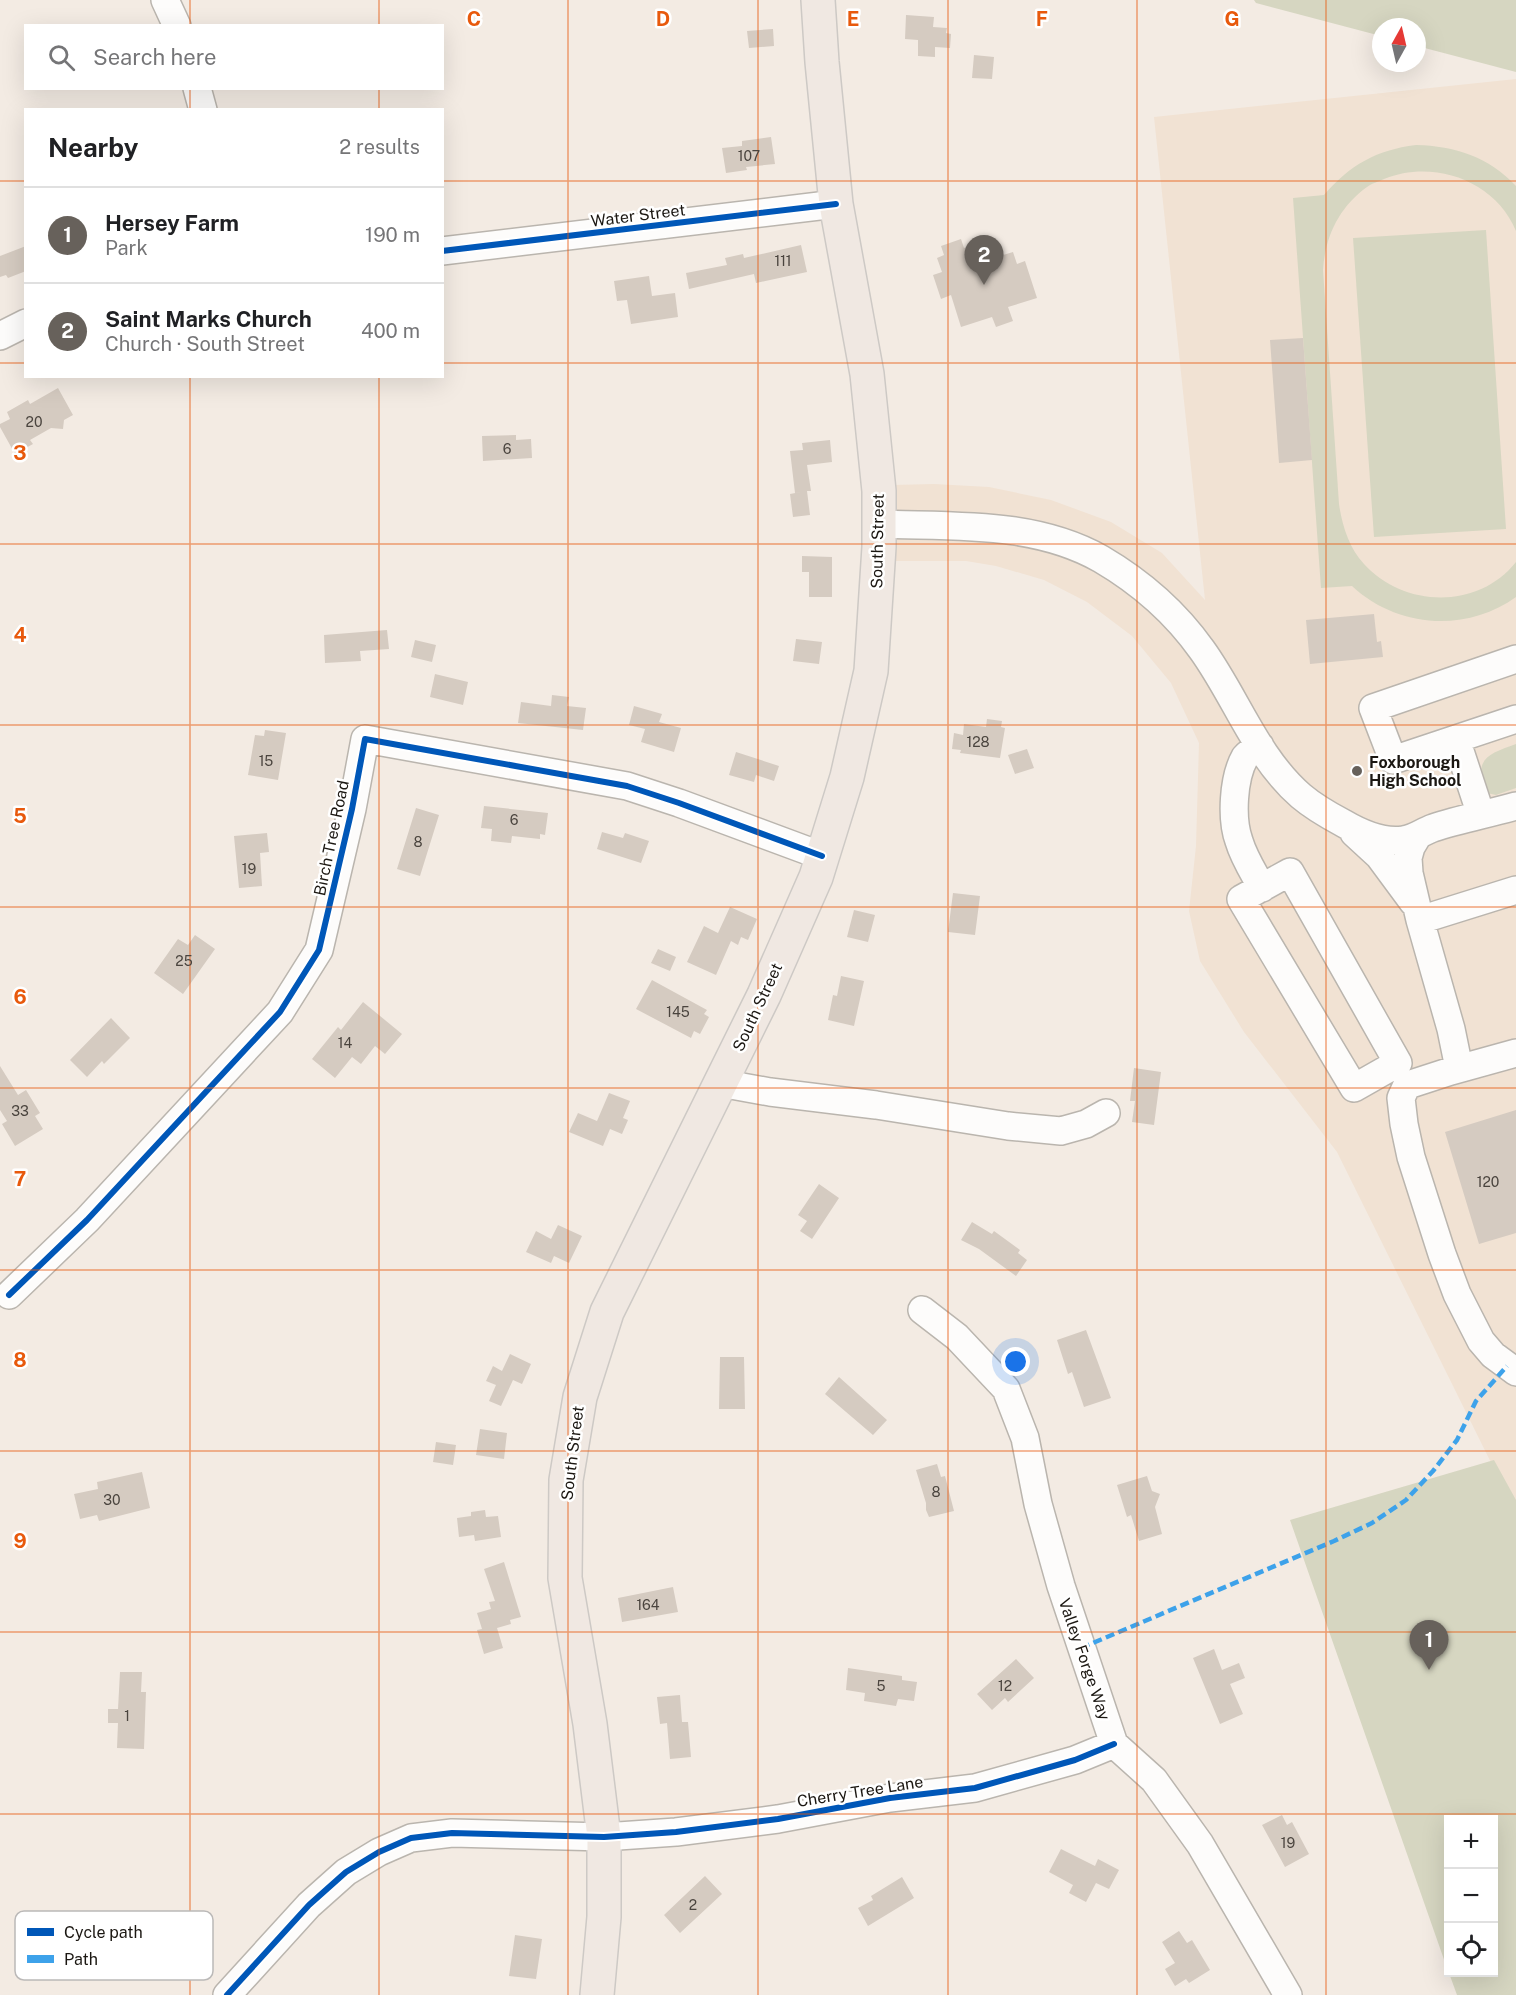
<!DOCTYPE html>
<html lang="en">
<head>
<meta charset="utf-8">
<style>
	body { margin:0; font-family:"Public Sans",sans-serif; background:#f2f2f2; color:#202124 }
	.controls { position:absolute; right:18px; bottom:18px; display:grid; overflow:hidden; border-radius:0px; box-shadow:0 6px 24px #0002 }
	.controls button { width:54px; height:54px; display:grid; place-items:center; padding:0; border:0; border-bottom:2px solid #e0e0e0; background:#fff; color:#202124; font:30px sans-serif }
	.compass { position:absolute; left:1372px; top:18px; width:54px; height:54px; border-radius:50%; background:#fff; box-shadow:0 6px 24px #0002; rotate:8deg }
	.you { position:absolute; left:1016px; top:1362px; width:21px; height:21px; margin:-15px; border:4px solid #fff; border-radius:50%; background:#1a73e8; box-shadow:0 0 0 9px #1a73e833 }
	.badge { display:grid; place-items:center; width:39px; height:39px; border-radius:50%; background:#67615b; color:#fff; font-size:20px; font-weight:700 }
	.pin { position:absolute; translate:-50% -50px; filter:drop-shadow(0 2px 3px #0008) }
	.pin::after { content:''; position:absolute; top:32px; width:21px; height:18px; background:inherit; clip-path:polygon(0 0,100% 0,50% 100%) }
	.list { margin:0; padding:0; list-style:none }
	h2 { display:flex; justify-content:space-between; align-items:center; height:78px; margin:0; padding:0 24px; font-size:26px }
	h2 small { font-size:20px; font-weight:400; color:#757577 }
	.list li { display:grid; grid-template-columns:39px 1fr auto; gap:18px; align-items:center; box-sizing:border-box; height:96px; padding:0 24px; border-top:2px solid #e0e0e0 }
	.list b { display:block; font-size:22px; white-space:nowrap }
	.list p { margin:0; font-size:20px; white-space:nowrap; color:#757577 }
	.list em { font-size:20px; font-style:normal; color:#757577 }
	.icon { flex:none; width:33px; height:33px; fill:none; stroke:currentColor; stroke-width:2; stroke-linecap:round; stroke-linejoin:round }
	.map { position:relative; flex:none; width:1516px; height:1995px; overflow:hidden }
	.search { position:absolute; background:#fff; box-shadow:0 6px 24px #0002; left:24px; top:24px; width:420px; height:66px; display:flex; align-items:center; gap:15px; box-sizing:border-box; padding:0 21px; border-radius:0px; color:#757577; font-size:22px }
	.panel { position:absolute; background:#fff; box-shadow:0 6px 24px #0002; left:24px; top:108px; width:420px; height:270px; border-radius:0px }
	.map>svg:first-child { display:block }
</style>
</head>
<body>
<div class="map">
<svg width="1516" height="1995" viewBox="0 0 1516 1995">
	<rect width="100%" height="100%" fill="#f3ebe3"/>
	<path fill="#f1e2d3" d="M1516 79V1513L1337 1152 1244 1032 1200 961 1189 911 1196 846 1199 743 1171 683 1132 636 1087 602 1044 580 996 566 966 561H893L892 485 934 484 989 487 1051 500 1111 522 1162 553 1205 600 1154 117Z"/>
	<path fill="#d6d6c1" d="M1254 0H1516V72L1417 46V27H1381V36L1256 3Z
		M1416 145C1455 146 1489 157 1516 186V231C1495 180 1433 159 1384 179 1378 182 1372 183 1367 187 1339 207 1325 237 1323 270L1339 504C1342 525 1349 548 1364 564 1404 608 1478 610 1516 562V597C1466 633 1397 628 1352 586L1321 588 1293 198 1324 195C1350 165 1376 150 1416 145Z
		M1486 230 1506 529 1374 537 1353 238Z
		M1516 744V788L1496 795 1487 793C1472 759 1488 754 1516 744Z
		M1494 1460 1516 1500V1995H1457L1449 1973 1494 1972V1820H1448V1971L1290 1520Z"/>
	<path fill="#d5cbc1" d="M906 15 934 17 933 27 947 28 946 33 951 34 950 48 935 47V57L918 56V40L905 39Z
		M773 29 774 46 749 48 747 31Z
		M974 55 994 57 992 79 972 78Z
		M771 137 775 164 746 167 747 170 726 173 722 148 742 146V141Z
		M961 239 964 248 970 246 972 252 992 245 995 253 999 252 1000 256 1013 252 1017 264 1025 261 1037 298 1008 307 1013 321 996 327 992 317 961 327 951 295 941 299 933 275 942 272 937 258 944 255 941 246Z
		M801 245 807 272 756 283 754 274 689 289 686 273 727 265 725 258 743 254 744 258Z
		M26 246V271L8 278 6 275 0 277V256Z
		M649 276 652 296 675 293 678 317 631 324 627 300 617 301 614 281Z
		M1303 338 1312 460 1279 463 1270 340Z
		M58 388 73 415 64 420 63 429 51 428 30 440 33 444 15 454 0 427V424L10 419 7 412 28 400 30 404Z
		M516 435V440L531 439 532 458 483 461 482 436Z
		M830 440 832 462 807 465 811 491H807L810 515 793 517 790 494 806 491 795 493 790 451 803 450 802 443Z
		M802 556 832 557V597H809V572H802Z
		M1374 614 1377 642 1381 641 1383 657 1310 664 1306 620Z
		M387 630 389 649 360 651 361 661 325 663 324 635Z
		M796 639 822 642 819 664 793 661Z
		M415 640 436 645 432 662 411 657Z
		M435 674 468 682 463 705 430 697Z
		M552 695 569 697 567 706 586 708 583 730 518 723 521 702 551 706Z
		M634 706 662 714 659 722 681 728 674 752 641 742 645 729 629 725Z
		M987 719 1002 721 1001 727 1005 728 1000 758 960 753 961 750 952 749 954 733 963 735 964 724 986 727Z
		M265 730 286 733 278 780 248 775 255 735 264 736Z
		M1027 749 1034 768 1015 774 1008 755Z
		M736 752 779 766 774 781 756 775 754 782 729 775Z
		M484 806 548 813 545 835 540 834V839L512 836 511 843 491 841 492 829 481 828Z
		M416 808 439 815 420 876 397 869Z
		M602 832 623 838 625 833 649 841 641 863 597 849Z
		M267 833 269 852 260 853 262 886 239 888 234 836Z
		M953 893 980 896 975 935 948 932Z
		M730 907 757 919 748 940 741 937 738 945 731 941 716 975 687 962 704 926 718 933Z
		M854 910 875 915 868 942 847 937Z
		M195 935 215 949 183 994 154 973 178 939 188 945Z
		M658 949 676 957 670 971 651 963Z
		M841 976 864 981 854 1026 828 1020 833 995 837 996Z
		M652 980 707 1010 704 1014 709 1017 700 1034 694 1031 691 1038 636 1009Z
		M363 1002 402 1034 385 1054 375 1046 361 1064 352 1057 335 1078 312 1059 338 1027 341 1030Z
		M111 1018 130 1038 104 1064 102 1061 87 1077 70 1060Z
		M0 1066 18 1095 26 1090 40 1113 35 1116 43 1129 15 1146 2 1124 7 1121 0 1110Z
		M1134 1068 1161 1072 1154 1125 1132 1122 1135 1101H1130Z
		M609 1093 630 1101 623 1118 628 1120 622 1134 610 1129 603 1146 569 1132 578 1113 597 1121Z
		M1516 1110V1233L1479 1244 1445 1132Z
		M819 1184 839 1198 812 1239 800 1231 807 1221 798 1215Z
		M972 1222 992 1234 994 1231 1020 1250 1018 1253 1027 1260 1016 1276 979 1249 961 1240Z
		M558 1225 582 1236 569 1263 554 1256 551 1263 526 1252 536 1231 551 1239Z
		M1086 1330 1111 1398 1084 1407 1072 1372 1068 1374 1057 1340Z
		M510 1354 531 1364 522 1384 513 1380 501 1406 489 1401 496 1385 486 1381 493 1366 502 1371Z
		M720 1357H744L745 1409H719Z
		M839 1377 887 1420 873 1435 825 1394Z
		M480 1429 507 1433 504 1459 476 1455Z
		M436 1442 456 1445 453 1465 433 1462Z
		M937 1464 941 1477 945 1476 954 1511 929 1517 926 1510V1503L916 1470Z
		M142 1472 150 1508 99 1521 97 1515 80 1519 74 1494 98 1489 97 1482Z
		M1147 1476 1152 1491 1160 1494 1155 1507 1162 1534 1139 1541 1131 1515 1127 1517 1117 1485Z
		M485 1510 486 1517 498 1516 501 1537 475 1541 474 1535 459 1537 457 1518 471 1516V1512Z
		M504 1562 521 1617 510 1620 511 1624 497 1628 503 1648 484 1654 477 1630 482 1629 477 1613 491 1609 489 1602 495 1601 484 1569Z
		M673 1587 678 1612 622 1622 618 1598Z
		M1214 1649 1222 1670 1239 1663 1245 1678 1230 1684 1243 1714 1220 1724 1193 1658Z
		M1016 1659 1034 1678 1008 1702 1005 1698 992 1710 977 1694Z
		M848 1668 902 1676V1680L917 1682 914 1701 898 1699 896 1706 864 1701 865 1693 846 1690Z
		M120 1672H142L141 1692H146L144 1749 117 1748 118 1723H108V1709H118Z
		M680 1695 682 1722H688L691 1757 670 1759 667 1723 660 1724 657 1697Z
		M1282 1815 1287 1825 1292 1822 1309 1854 1285 1867 1262 1825Z
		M1061 1849 1095 1866 1098 1859 1119 1870 1109 1889 1096 1883 1086 1902 1069 1893 1073 1885 1049 1872Z
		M705 1876 722 1894 680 1933 664 1915Z
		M902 1877 914 1898 868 1926 858 1908 873 1900 871 1896Z
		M1179 1931 1187 1943 1192 1940 1210 1970 1189 1983 1186 1979 1175 1986 1165 1969 1175 1963 1162 1942Z
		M515 1935 542 1939 536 1979 509 1976Z"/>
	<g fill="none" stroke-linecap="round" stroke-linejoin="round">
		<g stroke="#bab5ae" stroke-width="30">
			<path id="minor" d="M165 0 177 26
				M197 88 203 110
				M442 251 836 204
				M0 336 26 323
				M879 524C954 527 1034 521 1101 559 1142 583 1175 612 1202 650 1236 697 1256 757 1301 796 1314 807 1328 815 1343 823 1360 833 1382 843 1403 840 1414 839 1422 832 1433 828 1460 819 1488 814 1516 806
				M1516 659 1373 708 1393 760 1516 719
				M1456 739 1481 815
				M1260 746C1255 749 1249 752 1245 757 1233 778 1231 819 1239 841 1244 858 1254 873 1262 888
				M1354 833 1379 856 1413 902
				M1417 837 1411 847 1408 858 1409 873 1420 920 1451 1029 1459 1068
				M1290 872 1398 1063 1354 1088 1241 899Z
				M1420 920 1516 890
				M1516 1053 1451 1071 1411 1084 1406 1087 1401 1098 1404 1124 1411 1157 1442 1254 1457 1294 1481 1341 1493 1355 1516 1372
				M720 1083 770 1092 876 1105 1008 1126 1061 1131 1086 1124 1106 1113
				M9 1295 87 1220 280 1012 319 950 352 809 365 739 627 786 679 803 822 856
				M922 1310 957 1337 1006 1389 1025 1438 1038 1504 1061 1586 1114 1744 1154 1780 1200 1844 1288 1995
				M227 1995 309 1905 346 1872 379 1852 411 1838 452 1833 604 1837 676 1832 778 1819 890 1798 975 1788 1075 1760 1114 1744"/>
		</g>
		<g stroke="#cdc9c5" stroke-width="36">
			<path id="major" d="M597 1995 604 1917V1837L590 1724 565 1578 566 1480 580 1397 607 1312 764 995 816 877 847 777 871 671 879 547V491L867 374 836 204 822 62 818 0"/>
		</g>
		<use href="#minor" stroke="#fdfcfb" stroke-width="27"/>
		<use href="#major" stroke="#f0e8e2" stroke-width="33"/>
		<path stroke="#3da2ea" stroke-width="4.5" stroke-dasharray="9 4.5" stroke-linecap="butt" d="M1081 1648 1334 1541 1372 1523 1406 1500 1433 1471 1457 1440 1476 1401 1507 1366"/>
		<g stroke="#fff" stroke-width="10">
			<path id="cycleway" d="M442 251 836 204
				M9 1295 87 1220 280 1012 319 950 352 809 365 739 627 786 679 803 822 856
				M227 1995 309 1905 346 1872 379 1852 411 1838 452 1833 604 1837 676 1832 778 1819 890 1798 975 1788 1075 1760 1114 1744"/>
		</g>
		<use href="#cycleway" stroke="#0057b8" stroke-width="6"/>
	</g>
	<path fill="none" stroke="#e8590c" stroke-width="1.5" stroke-opacity="0.55" d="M190 0V26M379 0V26M568 0V1995M758 0V1995M948 0V1995M1137 0V1995M1326 0V1995M190 88V110M379 88V110M0 181H26M442 181H1516M0 363H26M442 363H1516M190 376V1995M379 376V1995M0 544H1516M0 725H1516M0 907H1516M0 1088H1516M0 1270H1516M0 1451H1516M0 1632H1516M0 1814H1516"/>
	<circle fill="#67615b" stroke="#fff" stroke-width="2" cx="1357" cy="771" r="6"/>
	<g text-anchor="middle" stroke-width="5" stroke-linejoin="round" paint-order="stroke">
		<g font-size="14" fill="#4a443e">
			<text x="749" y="161">107</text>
			<text x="783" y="266">111</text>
			<text x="34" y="427">20</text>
			<text x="507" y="454">6</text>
			<text x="978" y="747">128</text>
			<text x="266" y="766">15</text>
			<text x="514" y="825">6</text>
			<text x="418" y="847">8</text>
			<text x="249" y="874">19</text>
			<text x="184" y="966">25</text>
			<text x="678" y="1017">145</text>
			<text x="345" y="1048">14</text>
			<text x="20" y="1116">33</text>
			<text x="1488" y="1187">120</text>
			<text x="936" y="1497">8</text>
			<text x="112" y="1505">30</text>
			<text x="648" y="1610">164</text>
			<text x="881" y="1691">5</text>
			<text x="1005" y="1691">12</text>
			<text x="127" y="1721">1</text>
			<text x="1288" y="1848">19</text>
			<text x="693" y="1910">2</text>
		</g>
		<g font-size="16" fill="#1b1712" stroke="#fff">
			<text transform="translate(638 215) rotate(-7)" y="6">Water Street</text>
			<text transform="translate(877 541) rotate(-89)" y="6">South Street</text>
			<text transform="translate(331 838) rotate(-78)" y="6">Birch Tree Road</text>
			<text transform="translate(757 1007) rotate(-65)" y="6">South Street</text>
			<text transform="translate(572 1453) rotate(-83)" y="6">South Street</text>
			<text transform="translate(1085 1659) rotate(71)" y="6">Valley Forge Way</text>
			<text transform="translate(860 1791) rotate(-9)" y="6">Cherry Tree Lane</text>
		</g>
		<g font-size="16" font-weight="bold" fill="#1b1712" stroke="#fff" text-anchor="start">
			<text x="1369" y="768">Foxborough<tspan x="1369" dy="18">High School</tspan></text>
		</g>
	</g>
	<rect x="15" y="1911" width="198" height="69" rx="9" fill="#fff" stroke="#bbb9b8" stroke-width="1.5"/>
	<rect x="27" y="1928" width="27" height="8" fill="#0057b8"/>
	<rect x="27" y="1955" width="27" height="8" fill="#3da2ea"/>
	<g font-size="16" fill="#1b1712">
		<text x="64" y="1938">Cycle path</text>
		<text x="64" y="1965">Path</text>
	</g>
	<g font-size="20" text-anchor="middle" font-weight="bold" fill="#e8590c" stroke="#fff" stroke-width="5" stroke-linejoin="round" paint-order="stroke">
		<text x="474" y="26">C</text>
		<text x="663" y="26">D</text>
		<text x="853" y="26">E</text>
		<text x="1042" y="26">F</text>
		<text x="1232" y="26">G</text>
		<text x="20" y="460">3</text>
		<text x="20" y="642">4</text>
		<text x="20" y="823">5</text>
		<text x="20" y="1004">6</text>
		<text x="20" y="1186">7</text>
		<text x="20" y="1367">8</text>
		<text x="20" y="1548">9</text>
	</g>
</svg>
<div class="controls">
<button>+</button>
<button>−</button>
<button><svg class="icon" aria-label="locate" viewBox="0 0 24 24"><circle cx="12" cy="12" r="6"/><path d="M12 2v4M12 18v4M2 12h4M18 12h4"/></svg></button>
</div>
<svg class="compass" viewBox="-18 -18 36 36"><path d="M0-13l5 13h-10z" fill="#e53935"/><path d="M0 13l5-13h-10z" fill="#757577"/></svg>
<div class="you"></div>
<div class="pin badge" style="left:1429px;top:1670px">1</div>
<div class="pin badge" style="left:984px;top:285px">2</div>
<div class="search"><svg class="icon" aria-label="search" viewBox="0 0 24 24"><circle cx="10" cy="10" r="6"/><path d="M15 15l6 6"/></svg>Search here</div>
<section class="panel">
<h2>Nearby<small>2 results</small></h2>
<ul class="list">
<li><span class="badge">1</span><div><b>Hersey Farm</b><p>Park</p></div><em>190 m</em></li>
<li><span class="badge">2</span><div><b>Saint Marks Church</b><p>Church · South Street</p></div><em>400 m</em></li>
</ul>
</section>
</div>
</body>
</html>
